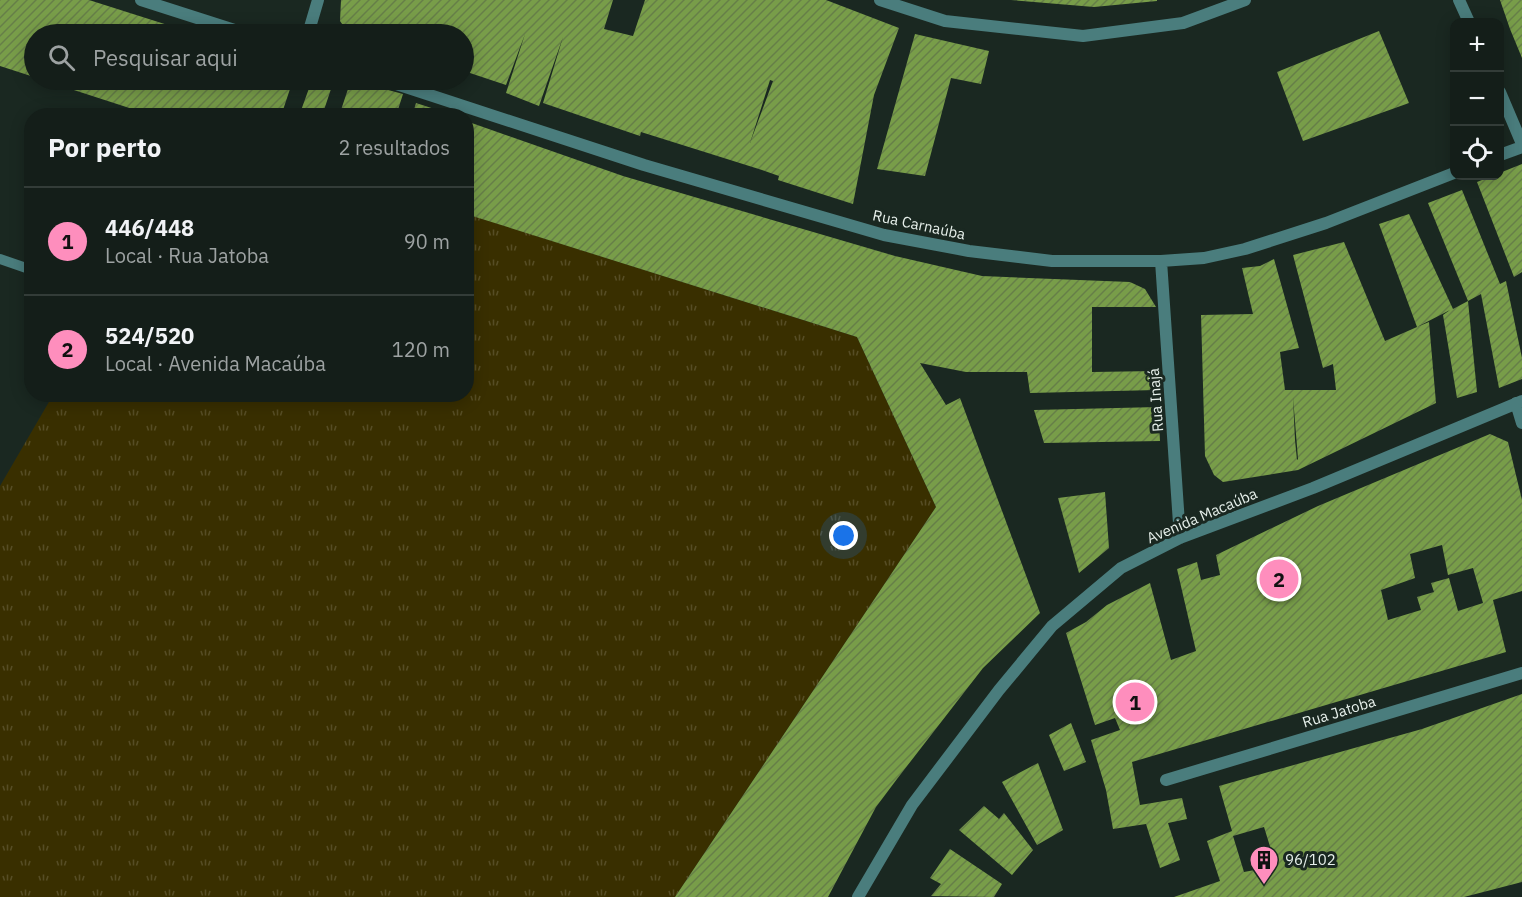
<!DOCTYPE html>
<html lang="pt">
<head>
<meta charset="utf-8">
<style>
	body { margin:0; font-family:"IBM Plex Sans",sans-serif; background:#212b26; color:#f1f3f6 }
	.controls { position:absolute; right:18px; top:18px; display:grid; overflow:hidden; border-radius:12px; box-shadow:0 3px 15px #0003 }
	.controls button { width:54px; height:54px; display:grid; place-items:center; padding:0; border:0; border-bottom:2px solid #333c38; background:#141e19; color:#f1f3f6; font:30px sans-serif }
	.you { position:absolute; left:844px; top:536px; width:21px; height:21px; margin:-15px; border:4px solid #fff; border-radius:50%; background:#1a73e8; box-shadow:0 0 0 9px #1a73e833 }
	.badge { display:grid; place-items:center; width:39px; height:39px; border-radius:50%; background:#fe8ebd; color:#111; font-size:20px; font-weight:700 }
	.pin { position:absolute; translate:-50% -50%; border:3px solid #fff; box-shadow:0 2px 6px #0006 }
	.list { margin:0; padding:0; list-style:none }
	h2 { display:flex; justify-content:space-between; align-items:center; height:78px; margin:0; padding:0 24px; font-size:26px }
	h2 small { font-size:20px; font-weight:400; color:#9da2a2 }
	.list li { display:grid; grid-template-columns:39px 1fr auto; gap:18px; align-items:center; box-sizing:border-box; height:108px; padding:0 24px; border-top:2px solid #333c38 }
	.list b { display:block; font-size:22px; white-space:nowrap }
	.list p { margin:0; font-size:20px; white-space:nowrap; color:#9da2a2 }
	.list em { font-size:20px; font-style:normal; color:#9da2a2 }
	.icon { flex:none; width:33px; height:33px; fill:none; stroke:currentColor; stroke-width:2; stroke-linecap:round; stroke-linejoin:round }
	.map { position:relative; flex:none; width:1522px; height:897px; overflow:hidden }
	.search { position:absolute; background:#141e19; box-shadow:0 3px 15px #0003; left:24px; top:24px; width:450px; height:66px; display:flex; align-items:center; gap:15px; box-sizing:border-box; padding:0 21px; border-radius:33px; color:#9da2a2; font-size:22px }
	.panel { position:absolute; background:#141e19; box-shadow:0 3px 15px #0003; left:24px; top:108px; width:450px; height:294px; border-radius:24px }
	.map>svg:first-child { display:block }
</style>
</head>
<body>
<div class="map">
<svg width="1522" height="897" viewBox="0 0 1522 897">
	<defs>
		<pattern id="grass-tufts" width="24" height="20" patternUnits="userSpaceOnUse" patternTransform="scale(1.5)"><rect width="24" height="20" fill="#392f00"/><path d="M3 7l-1-3M5 7V3M7 7l1-3M15 17l-1-3M17 17v-4M19 17l1-3" fill="none" stroke="#564d25"/></pattern>
		<pattern id="building-hatch" width="6" height="6" patternUnits="userSpaceOnUse" patternTransform="scale(1.5)"><rect width="6" height="6" fill="#789d49"/><path d="M-1 1l2-2M0 6l6-6M5 7l2-2" fill="none" stroke="#667f48"/></pattern>
	</defs>
	<rect width="100%" height="100%" fill="#1a2821"/>
	<path fill="url(#grass-tufts)" d="M467 214 857 337 936 507 675 897H0V486L53 395 466 394Z"/>
	<path fill="url(#building-hatch)" fill-rule="evenodd" d="M0 0H89L196 34H34V77L0 66Z
		M341 0H613L604 29 633 36 645 0H826L899 28 874 95 853 204 778 180 779 176 762 170 641 132 640 136 543 103 563 37 539 106 506 93 525 34 506 85 464 71V34H349L340 21ZM770 80 773 81 750 143Z
		M1011 0H1157V1L1094 7Z
		M1500 0H1522V58L1510 29Z
		M1379 31 1409 103 1303 141 1277 72Z
		M915 34 989 51 981 84 951 78 925 176 877 169Z
		M43 80H293L281 116H154Z
		M312 80H334L322 116H299Z
		M351 80 403 94 396 116H339Z
		M416 103 453 115V116H412Z
		M466 121 623 176 895 256 982 276 1130 282 1145 289 1156 307H1092V372L1156 371 1157 390 1030 393 1027 372H966L920 363 946 405 960 398 1040 613 983 668 897 779 876 807 828 897H675L936 507 857 337 466 214Z
		M1522 164V272L1514 277 1477 182Z
		M1462 190 1500 284 1506 281 1522 358V379L1499 388 1481 294 1468 301 1428 203Z
		M1409 214 1453 309 1468 301 1477 392 1457 398 1443 315 1450 310 1417 327 1429 322 1436 403 1298 470 1223 482 1214 475 1205 456 1201 315 1253 314 1242 268 1260 266 1274 259 1299 348 1280 352 1285 390H1336L1333 364 1323 368 1293 255 1344 242 1385 341 1417 327 1379 224ZM1293 397 1298 459 1297 460 1295 440Z
		M1158 407 1160 441 1044 443 1034 410Z
		M1490 434 1508 442 1522 500V591L1493 600 1506 652 1132 762 1140 805 1182 798 1187 819 1168 823 1180 860 1160 868 1146 824 1113 829 1106 790 1091 740 1120 730 1115 718 1095 725 1066 633 1086 622 1107 605 1150 583 1171 660 1196 651 1177 569 1197 562 1201 580 1220 575 1216 555 1318 506ZM1442 545 1448 575 1473 568 1483 603 1458 611 1449 578 1431 583 1434 592 1417 597 1421 610 1388 620 1381 590 1415 578 1410 554Z
		M1105 492 1109 548 1079 573 1058 498Z
		M1522 694V882L1464 897H1174L1220 881 1207 841 1232 831 1219 786 1422 729ZM1264 827 1276 866 1244 872 1233 836Z
		M1071 723 1086 762 1064 771 1049 735Z
		M1038 763 1063 830 1037 845 1002 782Z
		M984 806 999 819 1004 813 1033 850 1012 875 959 830Z
		M950 849 1002 884 994 897 931 896 941 884 930 878Z"/>
	<g fill="none" stroke-linecap="round" stroke-linejoin="round">
		<path stroke="#4a7d7d" stroke-width="10" d="M0 259 32 270"/>
		<path stroke="#4a7d7d" stroke-width="12" d="M141 0 247 34
			M880 0 945 21 1083 36 1183 23 1245 0
			M1459 0 1469 22
			M308 34 318 0
			M384 80 644 165 884 235 969 251 1052 261H1161L1204 258 1245 249 1326 223 1454 173
			M1500 92 1522 144
			M1500 155 1522 147
			M1161 261 1180 538
			M1516 403 1522 423
			M1166 780 1522 673
			M858 897 912 805 999 690 1052 626 1121 568 1180 538 1313 488 1522 401"/>
	</g>
	<defs>
		<g id="building-pin" transform="scale(1.5)"><path d="M0 17L-7.5 6A9.5 9.5 0 1 1 7.5 6Z" fill="#fe8ebd" stroke="#1a2821"/><path d="M-4-6H4V6H1V3H-1V6H-4ZM-2.5-4.3h1.7v1.8h-1.7ZM.8-4.3h1.7v1.8H.8ZM-2.5-1h1.7V.8h-1.7ZM.8-1h1.7V.8H.8Z" fill="#111"/></g>
	</defs>
	<g fill-rule="evenodd">
		<use href="#building-pin" x="1264" y="860"/>
	</g>
	<g text-anchor="middle" stroke-width="6" stroke-linejoin="round" paint-order="stroke">
		<g font-size="15" fill="#e7f0eb" stroke="#1a2821">
			<text transform="translate(919 225) rotate(12)" y="5">Rua Carnaúba</text>
			<text transform="translate(1156 400) rotate(-94)" y="5">Rua Inajá</text>
			<text transform="translate(1202 516) rotate(-23)" y="5">Avenida Macaúba</text>
			<text transform="translate(1339 712) rotate(-17)" y="5">Rua Jatoba</text>
		</g>
		<g font-size="15" fill="#e7f0eb" stroke="#1a2821" text-anchor="start">
			<text x="1285" y="865">96/102</text>
		</g>
	</g>
</svg>
<div class="controls">
<button>+</button>
<button>−</button>
<button><svg class="icon" aria-label="locate" viewBox="0 0 24 24"><circle cx="12" cy="12" r="6"/><path d="M12 2v4M12 18v4M2 12h4M18 12h4"/></svg></button>
</div>
<div class="you"></div>
<div class="pin badge" style="left:1135px;top:702px">1</div>
<div class="pin badge" style="left:1279px;top:579px">2</div>
<div class="search"><svg class="icon" aria-label="search" viewBox="0 0 24 24"><circle cx="10" cy="10" r="6"/><path d="M15 15l6 6"/></svg>Pesquisar aqui</div>
<section class="panel">
<h2>Por perto<small>2 resultados</small></h2>
<ul class="list">
<li><span class="badge">1</span><div><b>446/448</b><p>Local · Rua Jatoba</p></div><em>90 m</em></li>
<li><span class="badge">2</span><div><b>524/520</b><p>Local · Avenida Macaúba</p></div><em>120 m</em></li>
</ul>
</section>
</div>
</body>
</html>
